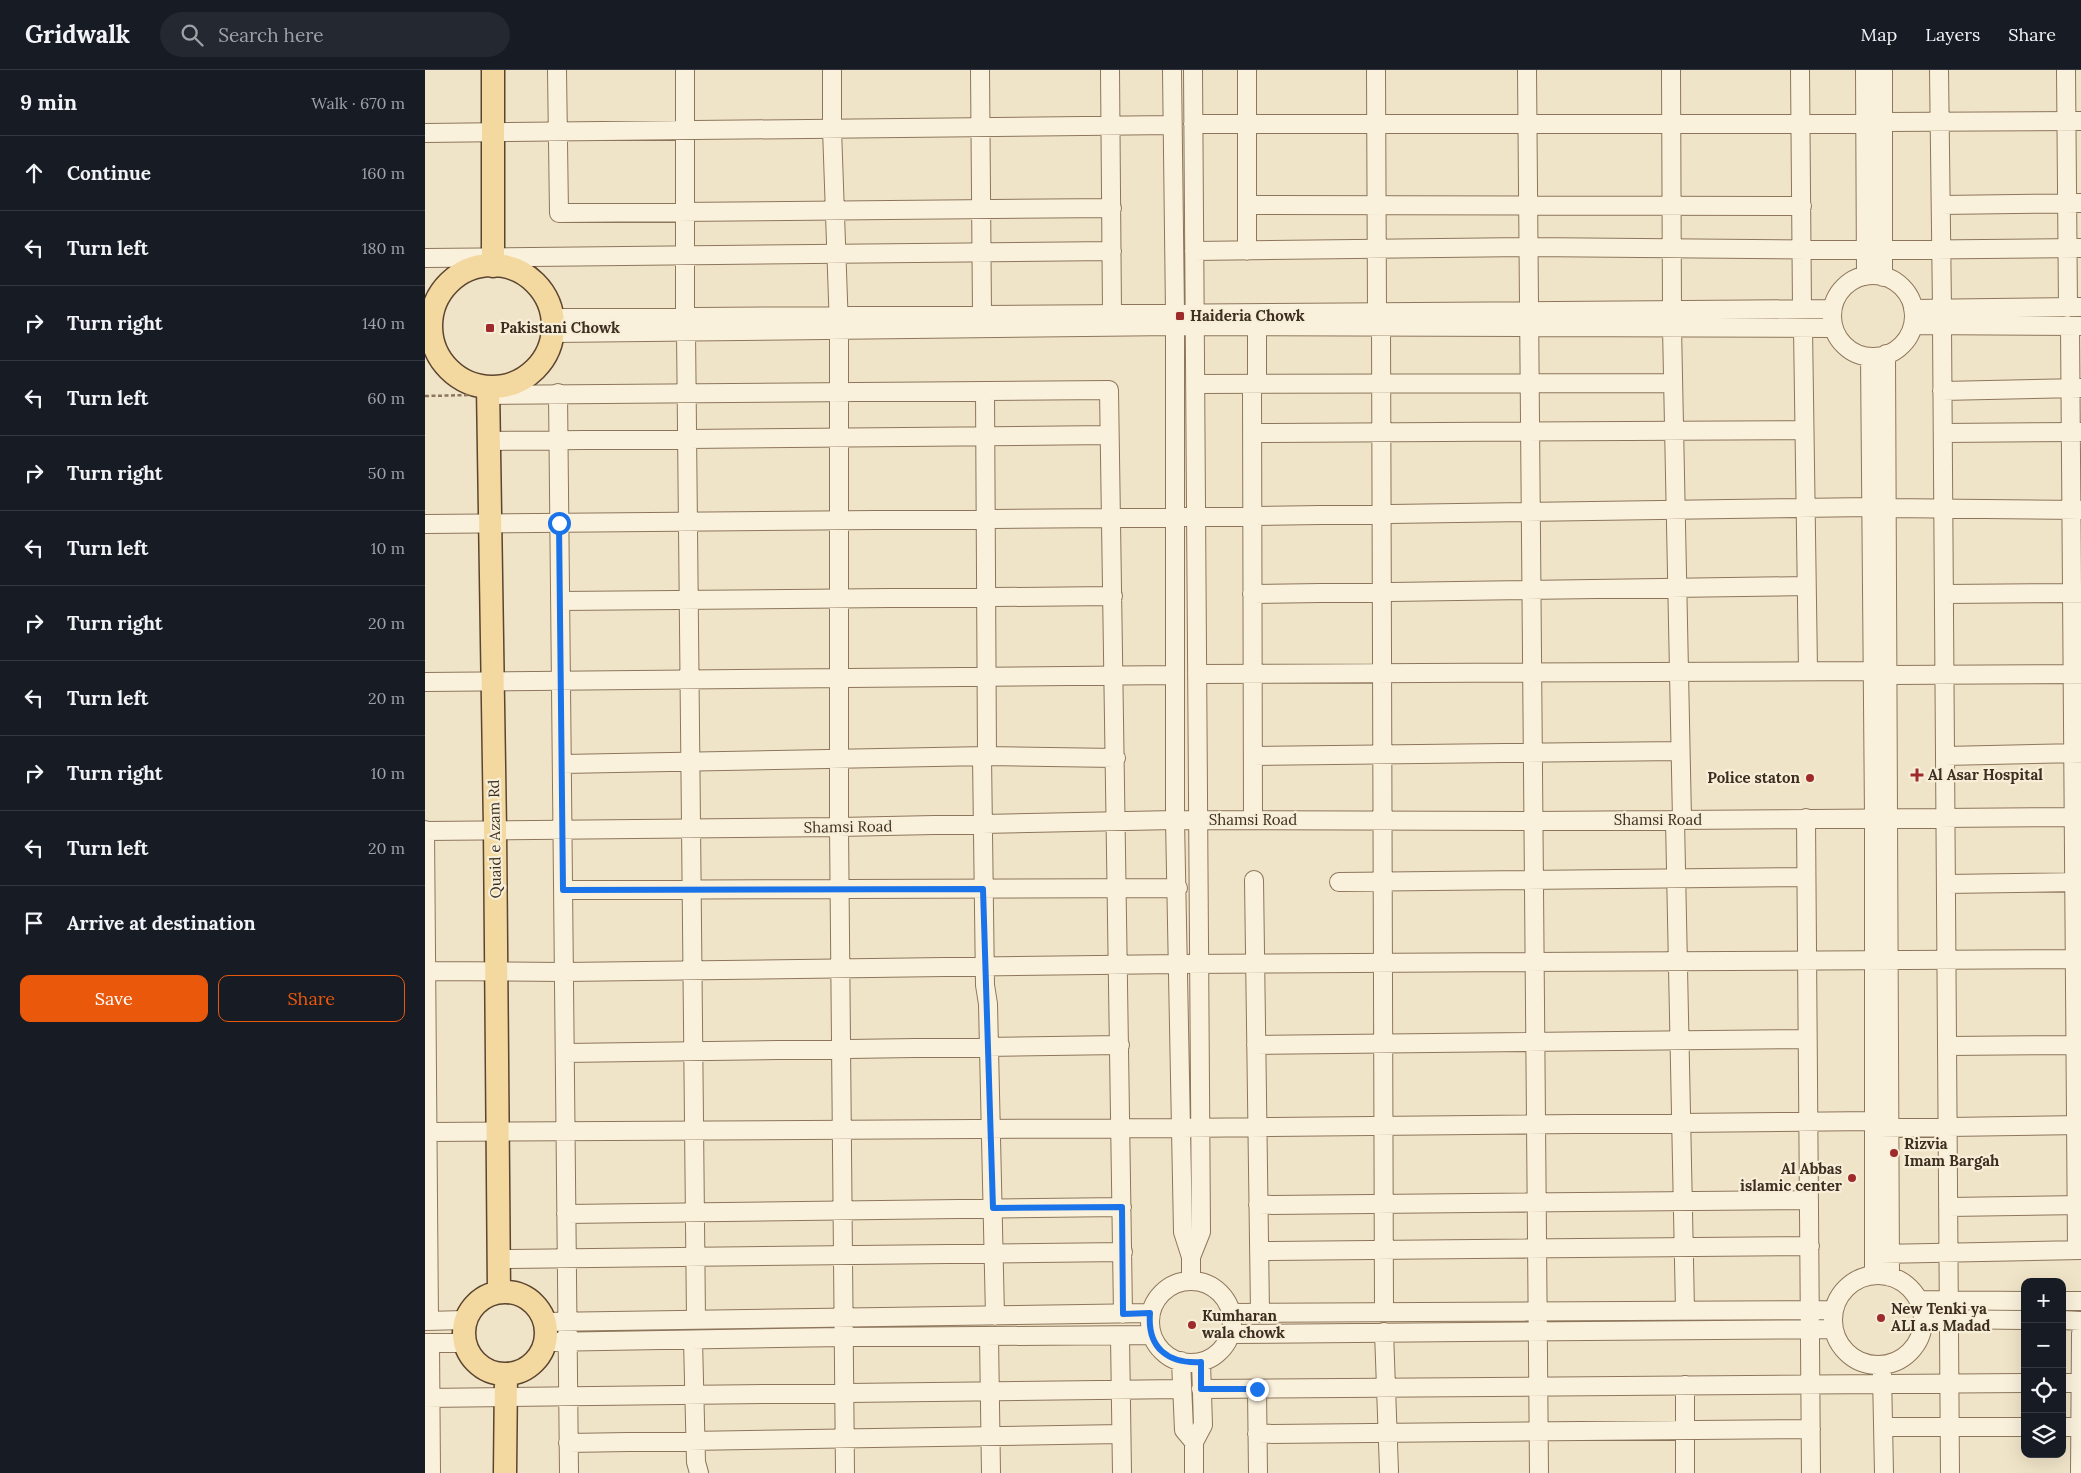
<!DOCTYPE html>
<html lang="en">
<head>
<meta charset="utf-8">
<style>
	body { margin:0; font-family:Lora,serif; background:#242831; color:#f1f3f6 }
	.controls { position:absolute; right:15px; bottom:15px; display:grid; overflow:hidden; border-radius:10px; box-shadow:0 5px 20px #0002 }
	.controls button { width:45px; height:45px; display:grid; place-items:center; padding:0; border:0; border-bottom:1px solid #363941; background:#171b24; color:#f1f3f6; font:25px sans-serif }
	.stop { position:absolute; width:15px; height:15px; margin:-11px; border:4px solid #1a73e8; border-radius:50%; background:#fff }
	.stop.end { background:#1a73e8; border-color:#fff; box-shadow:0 1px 5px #0008 }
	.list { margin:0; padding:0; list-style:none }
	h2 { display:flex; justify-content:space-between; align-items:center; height:65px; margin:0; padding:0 20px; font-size:21px }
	h2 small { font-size:16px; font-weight:400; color:#9ea1a6 }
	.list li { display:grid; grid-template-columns:32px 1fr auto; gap:15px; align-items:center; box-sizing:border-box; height:75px; padding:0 20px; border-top:1px solid #363941 }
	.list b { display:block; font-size:19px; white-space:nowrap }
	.list em { font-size:16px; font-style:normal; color:#9ea1a6 }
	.actions { display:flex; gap:10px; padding:15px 20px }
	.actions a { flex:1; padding:11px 0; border:1px solid #ea580c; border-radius:10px; text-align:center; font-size:18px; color:#ea580c }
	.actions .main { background:#ea580c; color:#fff }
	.icon { flex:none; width:28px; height:28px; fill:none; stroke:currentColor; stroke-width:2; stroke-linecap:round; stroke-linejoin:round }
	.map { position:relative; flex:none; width:1656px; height:1403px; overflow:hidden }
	header { display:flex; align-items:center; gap:30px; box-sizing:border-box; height:70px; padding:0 25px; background:#171b24; border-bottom:1px solid #363941 }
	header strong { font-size:24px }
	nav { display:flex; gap:28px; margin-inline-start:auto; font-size:18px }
	.search { width:350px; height:45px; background:#242831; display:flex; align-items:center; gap:12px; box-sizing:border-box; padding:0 18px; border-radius:28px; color:#9ea1a6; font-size:19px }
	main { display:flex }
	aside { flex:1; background:#171b24 }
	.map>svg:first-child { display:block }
</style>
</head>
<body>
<header>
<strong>Gridwalk</strong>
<div class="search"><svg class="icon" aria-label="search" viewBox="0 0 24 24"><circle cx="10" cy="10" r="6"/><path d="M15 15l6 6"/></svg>Search here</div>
<nav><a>Map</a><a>Layers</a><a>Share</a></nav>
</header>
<main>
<aside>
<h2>9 min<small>Walk · 670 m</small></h2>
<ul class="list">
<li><svg class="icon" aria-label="ahead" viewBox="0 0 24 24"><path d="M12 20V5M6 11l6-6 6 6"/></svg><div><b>Continue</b></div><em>160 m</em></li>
<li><svg class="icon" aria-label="left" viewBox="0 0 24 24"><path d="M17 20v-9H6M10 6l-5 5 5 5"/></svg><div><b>Turn left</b></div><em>180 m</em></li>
<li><svg class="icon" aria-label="right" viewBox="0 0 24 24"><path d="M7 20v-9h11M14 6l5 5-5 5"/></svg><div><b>Turn right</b></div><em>140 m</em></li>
<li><svg class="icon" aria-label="left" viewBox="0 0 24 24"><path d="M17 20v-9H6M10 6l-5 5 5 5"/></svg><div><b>Turn left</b></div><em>60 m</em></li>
<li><svg class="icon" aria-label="right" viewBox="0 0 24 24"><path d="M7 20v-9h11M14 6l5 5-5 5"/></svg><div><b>Turn right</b></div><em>50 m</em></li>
<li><svg class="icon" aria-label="left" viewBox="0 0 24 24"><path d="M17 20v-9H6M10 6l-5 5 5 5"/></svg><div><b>Turn left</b></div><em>10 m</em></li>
<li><svg class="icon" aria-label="right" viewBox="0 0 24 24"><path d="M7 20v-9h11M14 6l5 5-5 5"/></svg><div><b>Turn right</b></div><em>20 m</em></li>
<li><svg class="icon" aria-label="left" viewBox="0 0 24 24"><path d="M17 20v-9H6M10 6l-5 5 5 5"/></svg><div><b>Turn left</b></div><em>20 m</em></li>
<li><svg class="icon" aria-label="right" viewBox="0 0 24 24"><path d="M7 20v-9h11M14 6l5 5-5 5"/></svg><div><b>Turn right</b></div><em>10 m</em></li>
<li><svg class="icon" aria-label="left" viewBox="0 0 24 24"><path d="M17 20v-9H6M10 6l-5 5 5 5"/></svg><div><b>Turn left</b></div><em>20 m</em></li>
<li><svg class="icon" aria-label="arrive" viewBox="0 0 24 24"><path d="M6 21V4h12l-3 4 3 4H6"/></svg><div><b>Arrive at destination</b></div></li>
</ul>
<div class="actions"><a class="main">Save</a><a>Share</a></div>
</aside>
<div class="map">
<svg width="1656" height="1403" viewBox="0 0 1656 1403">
	<rect width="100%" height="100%" fill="#f0e4c8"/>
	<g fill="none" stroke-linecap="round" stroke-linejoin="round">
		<g stroke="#8d765c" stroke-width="20">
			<path id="minor" d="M132 0 134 143 687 138
				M260 0V247
				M407 0V59L414 258V757L420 1403
				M555 0 557 244
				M685 0 687 243
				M747 0 750 243V750L758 1162 766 1187V1211
				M951 0 952 242
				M1102 0 1114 1403
				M1246 0 1247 240
				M1375 0 1377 239
				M1440 0 1441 206
				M1458 0V207
				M1514 0 1517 239
				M1641 0 1643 238
				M1458 52 1656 51
				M768 54H1440
				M0 63 747 55
				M822 135 1377 136
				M1516 135 1656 133
				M1458 180 1656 178
				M769 181 1104 177 1441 180
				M822 181V0
				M0 188 687 181
				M1407 246a41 41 0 1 1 82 0a41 41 0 1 1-82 0Z
				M1488 239 1656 237
				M127 248 1407 239
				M956 255 959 1241
				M1488 255 1656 256
				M1517 255 1525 1403
				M1645 256 1652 1180
				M1247 257 1257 750
				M1378 258 1383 600
				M261 260 271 1250
				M128 263 750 256 1409 258
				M0 264 6 265
				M1461 284 1465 1207
				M1445 287 1449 748V1205
				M770 314 1248 313
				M560 321 562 686
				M1517 321 1656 318
				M133 323 144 1403
				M63 325 684 320 698 1244
				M827 363 1379 360
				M1518 363 1656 362
				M63 371 684 365
				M1462 438 1656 440
				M0 454 687 448 1446 437
				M827 524 1381 516
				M1519 524 1656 523
				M135 531 688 526
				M772 604 1448 601
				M1463 605 1656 604
				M0 612 750 605
				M557 686 560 915 563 934 570 1246
				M828 686 1255 681
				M1520 686 1656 683
				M137 694 562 686 691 688
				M1381 748 1386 1403
				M828 750 827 315 832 308V256
				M1250 750 1260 1240
				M0 760 4 1251
				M0 761 414 757 750 750 1107 751 1656 747
				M829 810 835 1243
				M914 812 1381 807
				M1521 814 1656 812
				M138 820 753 818
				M0 901 138 902 754 894 1656 889
				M831 975 1382 969
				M1522 976 1656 975
				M140 983 695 975
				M1454 1058 1656 1055
				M0 1062 756 1058 1449 1051
				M833 1135 1384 1130
				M1523 1137 1656 1135
				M141 1144 697 1137
				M834 1181 1385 1176
				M1455 1184 1656 1180
				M766 1187 776 1162 768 0
				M74 1189 698 1182
				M1408 1250a45 45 0 1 1 90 0a45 45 0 1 1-90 0Z
				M725 1252a41 41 0 1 1 82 0a41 41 0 1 1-82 0Z
				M1494 1230 1600 1231
				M1637 1231H1656
				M806 1243 1409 1240
				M1513 1249 1600 1250
				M1637 1250 1656 1251
				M0 1251 40 1250
				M120 1252 725 1243
				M959 1262 964 1401
				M805 1264 1409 1259
				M564 1266 566 1403
				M695 1266 697 1403
				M268 1270 271 1392 274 1403
				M120 1272 418 1267 726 1265
				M0 1273H39
				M5 1273 6 1403
				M756 1291 759 1360 769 1372
				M1457 1304 1459 1403
				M1637 1313H1656
				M1260 1315V1403
				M776 1319 1600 1313
				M832 1319 833 1403
				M0 1328 757 1319
				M1458 1357H1600
				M1637 1357H1656
				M832 1364 1386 1359
				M143 1373 696 1364
				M769 1403V1372L778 1355 776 1292
				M1655 1403 1656 1263"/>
		</g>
		<g stroke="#5b4430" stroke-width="25">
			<path id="major" d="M68 0V196
				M6 256a61 61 0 1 1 122 0a61 61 0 1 1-122 0Z
				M63 317 70 759 74 1222
				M39 1263a41 41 0 1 1 82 0a41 41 0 1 1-82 0Z
				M80 1403 81 1304"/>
		</g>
		<path stroke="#8d765c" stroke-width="2.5" stroke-dasharray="4 2.5" stroke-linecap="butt" d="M0 326 46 325"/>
		<use href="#minor" stroke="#faf1dc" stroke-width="18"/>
		<use href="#major" stroke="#f3d9a0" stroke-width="22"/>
	</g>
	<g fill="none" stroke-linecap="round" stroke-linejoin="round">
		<path stroke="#1a73e8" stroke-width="6" d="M134 453 138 820 558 819 568 1138 697 1137 698 1244 725 1243C722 1278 743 1294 776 1292V1319H832"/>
	</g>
	<g fill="#9e2a2b" stroke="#f7eed8" stroke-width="2">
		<rect x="750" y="241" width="10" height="10" rx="2.5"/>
		<rect x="60" y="253" width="10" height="10" rx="2.5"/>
		<path d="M1489.5 697.5h5v5h5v5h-5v5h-5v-5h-5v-5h5z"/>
		<circle cx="1385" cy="708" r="5"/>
		<circle cx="1469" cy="1083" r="5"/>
		<circle cx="1427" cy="1108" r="5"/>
		<circle cx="1456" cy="1248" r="5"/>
		<circle cx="767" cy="1255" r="5"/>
	</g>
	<g text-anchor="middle" stroke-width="4.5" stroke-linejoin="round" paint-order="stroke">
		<g font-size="15" font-weight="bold" fill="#3d2e20" stroke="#f7eed8" text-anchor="start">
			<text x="765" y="251">Haideria Chowk</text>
			<text x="75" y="263">Pakistani Chowk</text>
			<text x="1503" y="710">Al Asar Hospital</text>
			<text x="1375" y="713" text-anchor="end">Police staton</text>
			<text x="1479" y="1079">Rizvia<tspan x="1479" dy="17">Imam Bargah</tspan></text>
			<text x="1417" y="1104" text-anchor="end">Al Abbas<tspan x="1417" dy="17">islamic center</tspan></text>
			<text x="1466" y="1244">New Tenki ya<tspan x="1466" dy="17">ALI a.s Madad</tspan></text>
			<text x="777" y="1251">Kumharan<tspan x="777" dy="17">wala chowk</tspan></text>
		</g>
		<g font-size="15" fill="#3d2e20" stroke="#f7eed8">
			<text x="828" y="755">Shamsi Road</text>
			<text x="1233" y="755">Shamsi Road</text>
			<text transform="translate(423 757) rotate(-1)" y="5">Shamsi Road</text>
			<text transform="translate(70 769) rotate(-91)" y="5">Quaid e Azam Rd</text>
		</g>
	</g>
</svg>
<div class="controls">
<button>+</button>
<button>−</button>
<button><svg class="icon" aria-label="locate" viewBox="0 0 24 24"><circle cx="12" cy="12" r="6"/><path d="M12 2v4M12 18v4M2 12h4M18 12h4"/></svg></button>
<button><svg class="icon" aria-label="layers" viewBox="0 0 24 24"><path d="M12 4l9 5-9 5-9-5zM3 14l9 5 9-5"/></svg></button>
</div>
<div class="stop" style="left:134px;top:453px"></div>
<div class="stop end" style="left:832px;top:1319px"></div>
</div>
</main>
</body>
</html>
